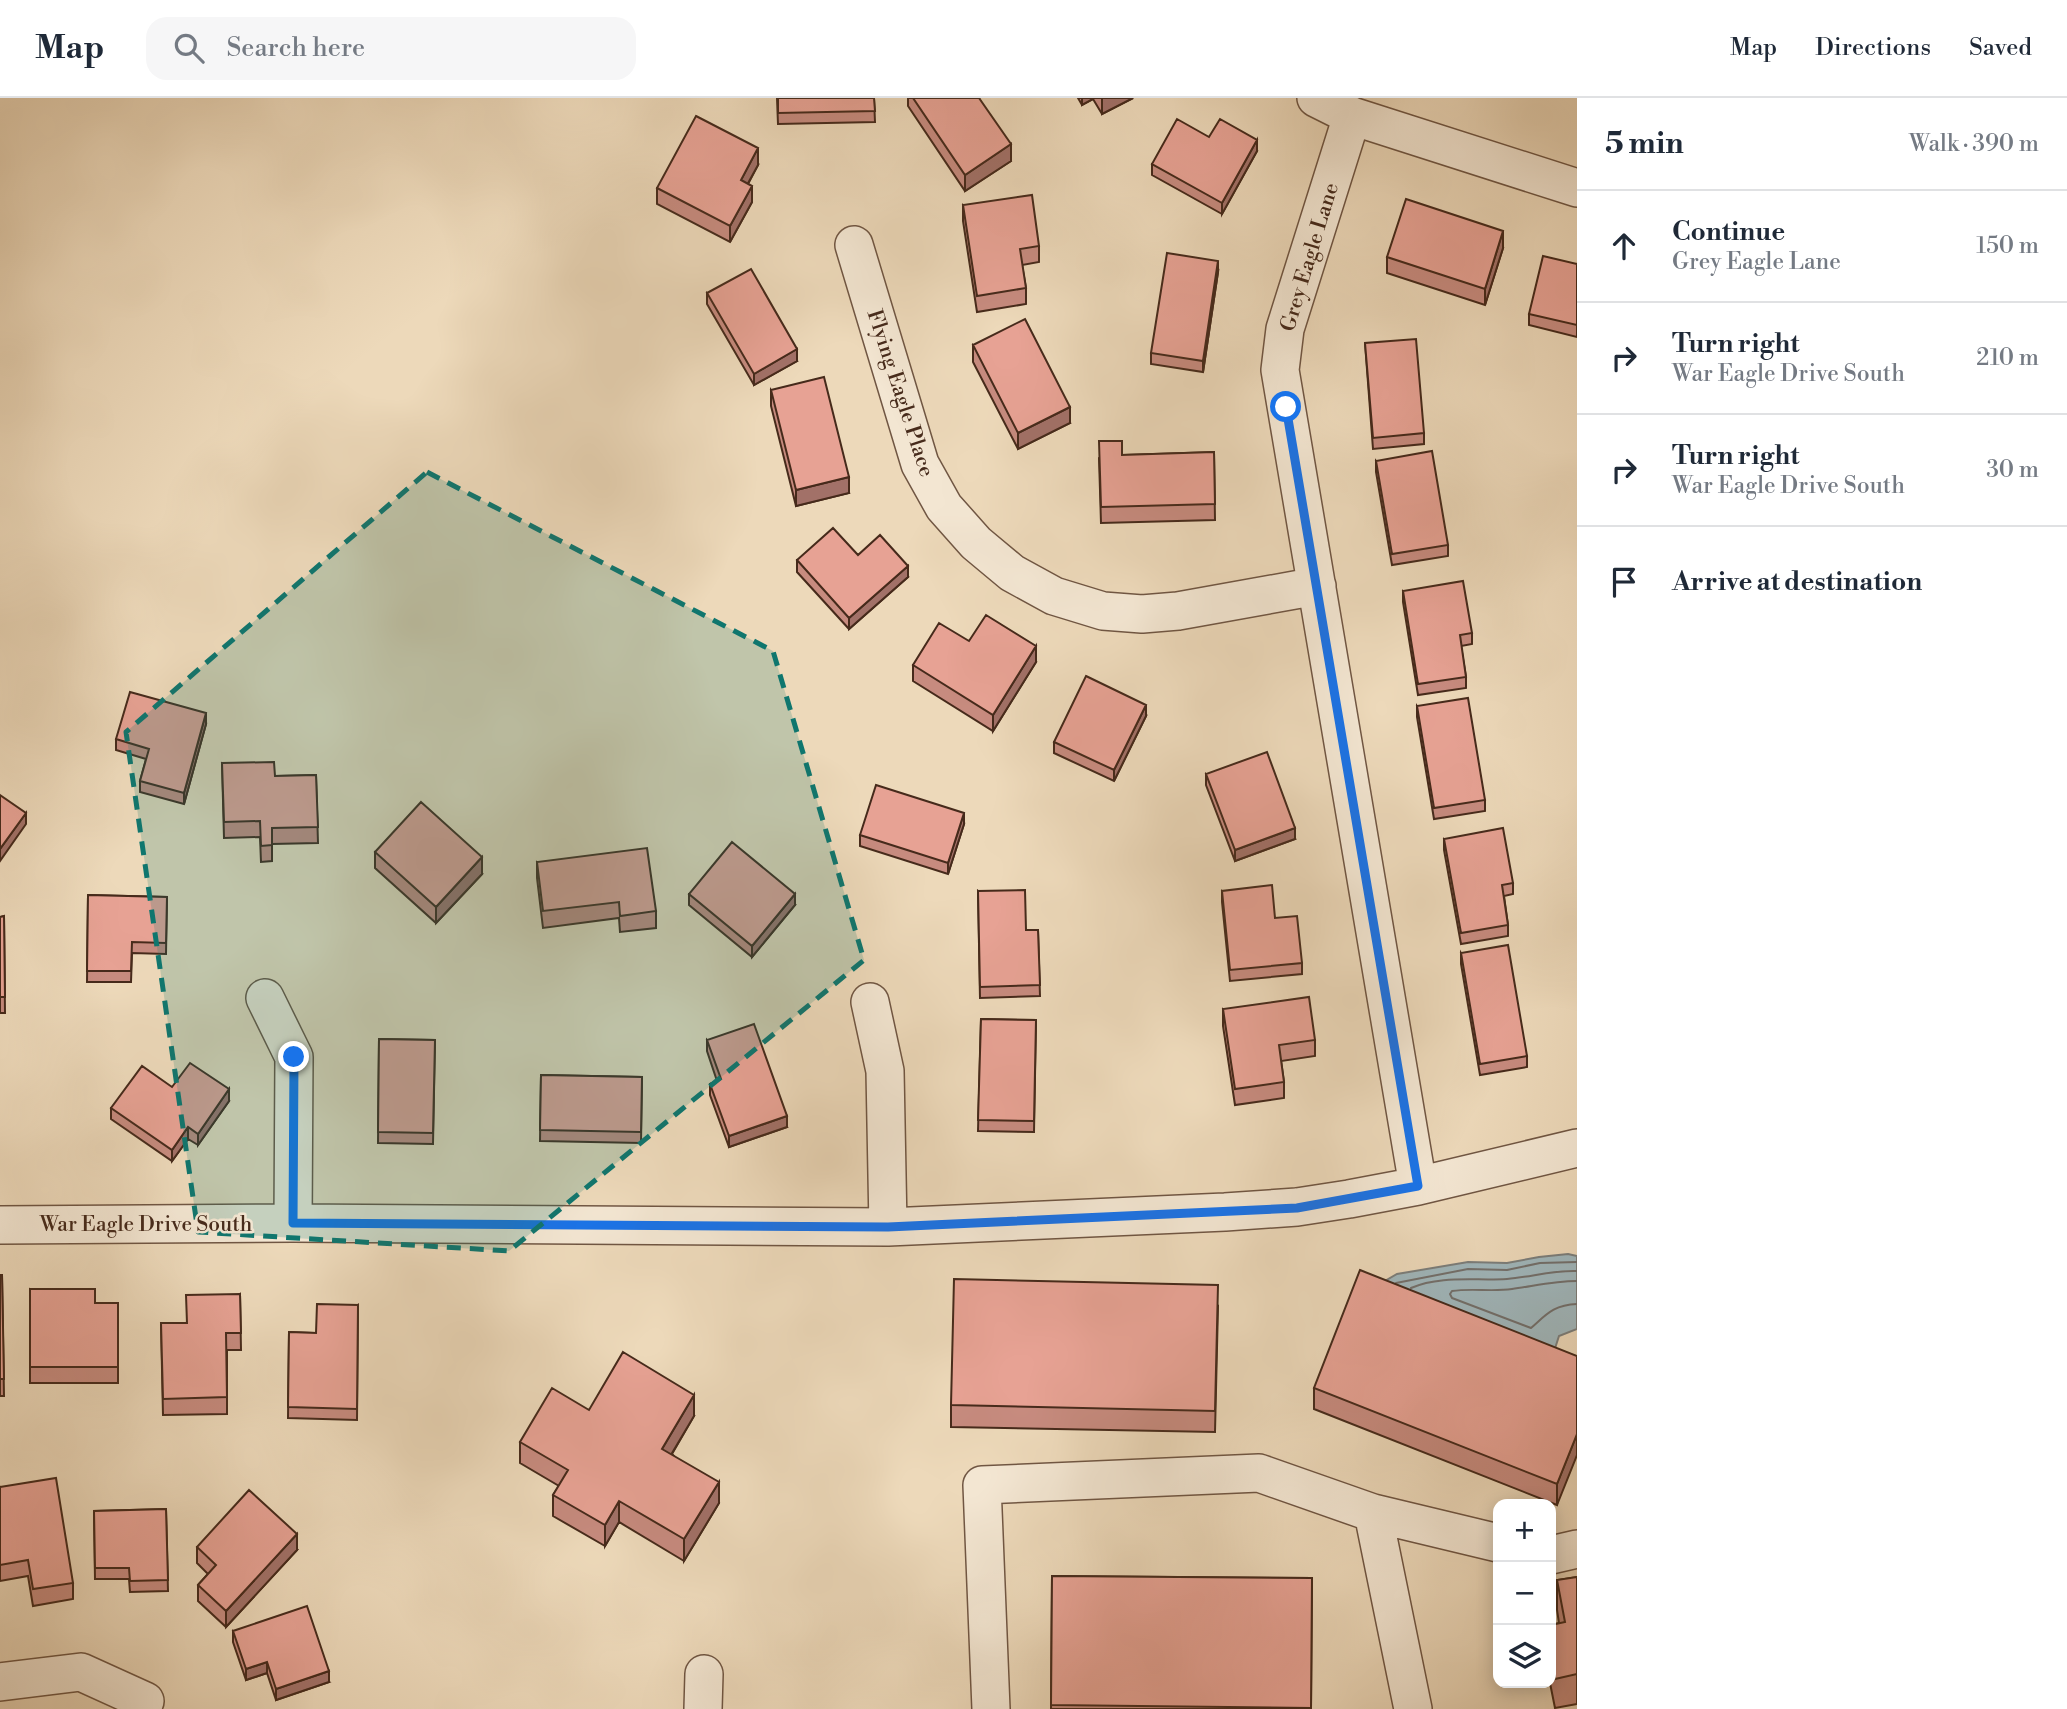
<!DOCTYPE html>
<html lang="en">
<head>
<meta charset="utf-8">
<style>
	body { margin:0; font-family:"Libre Bodoni",serif; background:#f6f6f7; color:#1f2937 }
	.controls { position:absolute; right:21px; bottom:21px; display:grid; overflow:hidden; border-radius:14px; box-shadow:0 4px 18px #0003 }
	.controls button { width:63px; height:63px; display:grid; place-items:center; padding:0; border:0; border-bottom:2px solid #e0e1e3; background:#fff; color:#1f2937; font:35px sans-serif }
	.stop { position:absolute; width:21px; height:21px; margin:-16px; border:5px solid #1a73e8; border-radius:50%; background:#fff }
	.stop.end { background:#1a73e8; border-color:#fff; box-shadow:0 2px 7px #0008 }
	.list { margin:0; padding:0; list-style:none }
	h2 { display:flex; justify-content:space-between; align-items:center; height:91px; margin:0; padding:0 28px; font-size:30px }
	h2 small { font-size:23px; font-weight:400; color:#747a83 }
	.list li { display:grid; grid-template-columns:46px 1fr auto; gap:21px; align-items:center; box-sizing:border-box; height:112px; padding:0 28px; border-top:2px solid #e0e1e3 }
	.list b { display:block; font-size:26px; white-space:nowrap }
	.list p { margin:0; font-size:23px; white-space:nowrap; color:#747a83 }
	.list em { font-size:23px; font-style:normal; color:#747a83 }
	.icon { flex:none; width:38px; height:38px; fill:none; stroke:currentColor; stroke-width:2; stroke-linecap:round; stroke-linejoin:round }
	.map { position:relative; flex:none; width:1577px; height:1611px; overflow:hidden }
	header { display:flex; align-items:center; gap:42px; box-sizing:border-box; height:98px; padding:0 35px; background:#fff; border-bottom:2px solid #e0e1e3 }
	header strong { font-size:33px }
	nav { display:flex; gap:38px; margin-inline-start:auto; font-size:24px }
	.search { width:490px; height:63px; background:#f6f6f7; display:flex; align-items:center; gap:18px; box-sizing:border-box; padding:0 24px; border-radius:21px; color:#747a83; font-size:26px }
	main { display:flex }
	aside { flex:1; background:#fff }
	.map>svg:first-child { display:block }
</style>
</head>
<body>
<header>
<strong>Map</strong>
<div class="search"><svg class="icon" aria-label="search" viewBox="0 0 24 24"><circle cx="10" cy="10" r="6"/><path d="M15 15l6 6"/></svg>Search here</div>
<nav><a>Map</a><a>Directions</a><a>Saved</a></nav>
</header>
<main>
<div class="map">
<svg width="1577" height="1611" viewBox="0 0 1577 1611">
	<rect width="100%" height="100%" fill="#edd9ba"/>
	<filter id="stains"><feTurbulence type="fractalNoise" baseFrequency=".00286" numOctaves="4"/><feColorMatrix values="0 0 0 0 .2 0 0 0 0 .09 0 0 0 0 .02 0 0 0 .5 -.17"/></filter>
	<radialGradient id="worn" r=".72"><stop offset=".6" stop-color="#630" stop-opacity="0"/><stop offset="1" stop-color="#630" stop-opacity=".3"/></radialGradient>
	<path fill="#a0b7bc" stroke="#7c7f7c" stroke-width="2" d="M1568 1156 1577 1158V1231L1559 1238 1550 1266 1366 1194 1397 1176 1468 1164 1507 1165 1539 1159Z"/>
	<g fill="none" stroke-linecap="round" stroke-linejoin="round">
		<path stroke="#73706c" stroke-width="2" d="M1577 1183C1554 1183 1534 1188 1512 1191 1492 1194 1472 1190 1452 1193L1450 1196 1452 1200 1531 1230C1546 1217 1553 1207 1577 1206
			M1396 1185 1468 1171 1507 1172 1540 1165 1577 1164
			M1411 1190C1440 1177 1476 1183 1507 1181 1531 1179 1553 1172 1577 1173"/>
		<g stroke="#705643" stroke-width="40">
			<path id="minor" d="M1316 0 1352 18 1577 90
				M1352 18 1285 231 1280 272 1418 1088
				M854 147 920 366 944 409 976 445 1012 475 1054 498 1103 513 1142 516 1178 513 1317 488
				M265 900 294 959 293 1125
				M870 904 885 973 888 1129
				M0 1127 293 1125 888 1129 1225 1114 1297 1109 1349 1101 1418 1088 1577 1050
				M1551 1457 1577 1451
				M0 1584 81 1574 145 1603
				M703 1611 704 1576
				M991 1611 982 1387 1259 1375 1373 1415
				M1413 1611 1373 1415 1498 1445"/>
		</g>
		<use href="#minor" stroke="#f3e6d2" stroke-width="37"/>
	</g>
	<path fill="#c78b7f" stroke="#462a1b" stroke-width="2" d="M777 0H874L875 24 778 26Z
		M908 0H979L1011 63 965 93 908 8Z
		M1078 0H1133L1102 16 1093 1 1082 7Z
		M1209 39 1257 53 1222 116 1152 77V66Z
		M758 67 748 86 752 104 730 144 657 106V90Z
		M963 107 1039 148V164L1022 167 1026 190V206L977 214 963 123Z
		M1503 150 1485 207 1387 175V159Z
		M1577 166V239L1529 227V216Z
		M1218 174 1203 274 1151 266V255Z
		M707 195 797 263 754 287 707 206Z
		M1365 245 1424 335V346L1373 351Z
		M973 247 1070 325 1018 351 973 264Z
		M771 292 849 395 796 408 771 308Z
		M1214 354 1215 422 1101 425 1099 360 1122 357Z
		M1376 363 1448 447V458L1392 467 1376 374Z
		M858 457 908 479 849 531 797 474V462Z
		M1403 493 1472 535V546L1461 548 1466 579V590L1418 597 1403 504Z
		M969 543 1036 564 993 633 913 583V567Z
		M1417 608 1485 702V713L1434 721 1417 619Z
		M1146 618 1114 683 1054 655V644Z
		M206 626 184 706 140 694V683L146 661 116 652V641Z
		M222 665 275 678 316 677 318 745 272 746V763L261 764 260 739 224 740Z
		M1206 676 1295 741 1235 763 1206 687Z
		M964 726 948 776 860 748V737Z
		M1444 741 1513 785V796L1504 798 1508 827V838L1461 846 1444 752Z
		M375 754 482 776 436 825 375 770Z
		M537 764 656 813V830L620 834 619 820 543 830 537 780Z
		M978 793 1026 832H1038L1040 898 980 900Z
		M1222 793 1275 820 1302 865V876L1230 883 1222 804Z
		M689 796 795 807 752 859 689 807Z
		M88 797 167 799 166 856 132 855 131 884H87Z
		M4 818 5 915H0V819Z
		M1461 855 1527 958V969L1480 977 1461 866Z
		M1223 911 1315 942V958L1281 963 1284 984V1000L1235 1007 1223 928Z
		M981 921 1036 922 1034 1034 978 1033Z
		M379 941 435 942 433 1046 378 1045Z
		M707 942 787 1029 729 1049 710 997V986L717 983 707 953Z
		M541 977 642 979 641 1045 540 1043Z
		M172 989 229 1003 198 1047 188 1041 172 1063 111 1021V1010Z
		M0 1177H2L4 1298H0Z
		M30 1191 95 1205H118V1285H30Z
		M240 1196 241 1252H227V1316L163 1317 161 1225H186Z
		M358 1207 357 1322 288 1320 289 1234 316 1235Z
		M1218 1208 1215 1334 951 1329V1307Z
		M1577 1258 1557 1407 1314 1311V1290Z
		M589 1312 694 1318 672 1356 719 1405 684 1463 619 1424 605 1448 553 1418V1397L559 1388 520 1365V1344Z
		M0 1389 73 1485V1501L33 1508 28 1478 0 1483Z
		M166 1411 168 1493 130 1494 129 1481H95L94 1413Z
		M197 1449 297 1452 226 1529 198 1503V1487L208 1476 197 1465Z
		M1052 1478 1312 1480 1311 1611H1051Z
		M1577 1479V1606L1555 1610 1550 1585H1551V1527L1559 1525 1557 1512V1482Z
		M233 1533 329 1584 276 1602 267 1575 246 1582 233 1544Z"/>
	<path fill="#a27168" stroke="#462a1b" stroke-width="2" d="M1082 0H1093V1L1082 7Z
		M1102 0H1133L1102 16Z
		M1257 42V53L1222 116V105Z
		M1011 46V63L965 93V77Z
		M758 50V67L741 98V82Z
		M752 88V104L730 144V128Z
		M1503 133V150L1485 207V191Z
		M1218 163V174L1203 274V263Z
		M797 251V263L754 287V276Z
		M1070 309V325L1018 351V335Z
		M849 379V395L796 408V392Z
		M908 468V479L849 531V520Z
		M1036 548V564L993 633V617Z
		M1146 607V618L1114 683V672Z
		M206 615V626L184 706V695Z
		M26 715V726L0 763V751Z
		M964 715V726L948 776V765Z
		M1295 730V741L1235 763V752Z
		M482 759V776L436 825V809Z
		M795 796V807L752 859V848Z
		M229 991V1003L198 1047V1036Z
		M787 1018V1029L729 1049V1038Z
		M188 1029V1041L172 1063V1052Z
		M694 1297V1318L662 1372V1351Z
		M1577 1336V1357L1557 1407V1386Z
		M719 1384V1405L684 1463V1441Z
		M619 1403V1424L605 1448V1427Z
		M297 1436V1452L226 1529V1513Z
		M267 1564V1575L246 1582V1571Z
		M329 1573V1584L276 1602V1591Z"/>
	<path fill="#e7a294" stroke="#462a1b" stroke-width="2" d="M778 0H874L875 13 778 15Z
		M913 0H979L1011 46 965 77Z
		M696 18 758 50 741 82 752 88 730 128 657 90Z
		M1177 21 1209 39 1220 21 1257 42 1222 105 1152 66Z
		M1032 97 1039 148 1020 151 1026 190 977 198 963 107Z
		M1406 101 1503 133 1485 191 1387 159Z
		M1167 155 1218 163 1203 263 1151 255Z
		M1543 158 1577 166V227L1529 216Z
		M751 171 797 251 754 276 707 195Z
		M1025 221 1070 309 1018 335 973 247Z
		M1416 241 1424 335 1373 340 1365 245Z
		M824 279 849 379 796 392 771 292Z
		M1099 343H1122V357L1214 354 1215 406 1101 409Z
		M1432 353 1448 447 1392 456 1376 363Z
		M833 430 858 457 880 437 908 468 849 520 797 462Z
		M1463 483 1472 535 1460 537 1466 579 1418 586 1403 493Z
		M986 517 1036 548 993 617 913 567 939 525 969 543Z
		M1086 578 1146 607 1114 672 1054 644Z
		M130 594 206 615 184 695 140 683 149 651 116 641Z
		M1468 600 1485 702 1434 710 1417 608Z
		M1267 654 1295 730 1235 752 1206 676Z
		M274 664 275 678 316 677 318 729 272 730V747L261 748 260 723 224 724 222 665Z
		M876 687 964 715 948 765 860 737Z
		M0 697 26 715 0 751Z
		M421 704 482 759 436 809 375 754Z
		M1503 730 1513 785 1502 787 1508 827 1461 835 1444 741Z
		M732 744 795 796 752 848 689 796Z
		M647 750 656 813 620 818 619 804 543 813 537 764Z
		M1272 787 1275 820 1297 818 1302 865 1230 872 1222 793Z
		M1025 792 1026 832H1038L1040 887 980 889 978 793Z
		M88 797 167 799 166 845 132 844 131 873H87Z
		M4 818 5 899H0V819Z
		M1508 847 1527 958 1480 966 1461 855Z
		M1309 899 1315 942 1279 947 1284 984 1235 991 1223 911Z
		M981 921 1036 922 1034 1023 978 1022Z
		M754 926 787 1018 729 1038 710 986 721 981 707 942Z
		M379 941 435 942 433 1035 378 1034Z
		M190 965 229 991 198 1036 188 1029 172 1052 111 1010 142 968 172 989Z
		M541 977 642 979 641 1034 540 1032Z
		M1360 1172 1577 1258V1336L1557 1386 1314 1290Z
		M0 1177H2L4 1281H0Z
		M954 1181 1218 1187 1215 1313 951 1307Z
		M30 1191H95V1205H118V1269H30Z
		M240 1196 241 1235H226L227 1299 163 1301 161 1225H187L186 1197Z
		M317 1206 358 1207 357 1311 288 1309 289 1234 316 1235Z
		M623 1254 694 1297 662 1351 719 1384 684 1441 619 1403 605 1427 553 1397 568 1372 520 1344 552 1290 589 1312Z
		M56 1380 73 1485 33 1491 28 1462 0 1467V1389Z
		M249 1392 297 1436 226 1513 198 1487 216 1467 197 1449Z
		M166 1411 168 1482 130 1483 129 1470H95L94 1413Z
		M1052 1478 1312 1480 1311 1610 1051 1607Z
		M1577 1479V1576L1555 1581 1551 1560V1527L1565 1524 1557 1482Z
		M307 1508 329 1573 276 1591 267 1564 246 1571 233 1533Z"/>
	<g fill="none" stroke-linecap="round" stroke-linejoin="round">
		<path stroke="#1a73e8" stroke-width="9" d="M294 959 293 1125 888 1129 1297 1110 1418 1088 1286 309"/>
	</g>
	<path fill="#0f766e" fill-opacity="0.2" stroke="#0f766e" stroke-width="5" stroke-dasharray="14 9" stroke-linejoin="round" d="M427 374 773 553 864 862 509 1153 198 1134 126 634Z"/>
	<g text-anchor="middle" stroke-width="5" stroke-linejoin="round" paint-order="stroke">
		<g font-size="21" fill="#462a1b" stroke="#f3e6d2">
			<text transform="translate(1309 159) rotate(-73)" y="7">Grey Eagle Lane</text>
			<text transform="translate(901 295) rotate(72)" y="7">Flying Eagle Place</text>
			<text x="146" y="1133">War Eagle Drive South</text>
		</g>
	</g>
	<rect width="100%" height="100%" filter="url(#stains)"/>
	<rect width="100%" height="100%" fill="url(#worn)"/>
</svg>
<div class="controls">
<button>+</button>
<button>−</button>
<button><svg class="icon" aria-label="layers" viewBox="0 0 24 24"><path d="M12 4l9 5-9 5-9-5zM3 14l9 5 9-5"/></svg></button>
</div>
<div class="stop" style="left:1286px;top:309px"></div>
<div class="stop end" style="left:294px;top:959px"></div>
</div>
<aside>
<h2>5 min<small>Walk · 390 m</small></h2>
<ul class="list">
<li><svg class="icon" aria-label="ahead" viewBox="0 0 24 24"><path d="M12 20V5M6 11l6-6 6 6"/></svg><div><b>Continue</b><p>Grey Eagle Lane</p></div><em>150 m</em></li>
<li><svg class="icon" aria-label="right" viewBox="0 0 24 24"><path d="M7 20v-9h11M14 6l5 5-5 5"/></svg><div><b>Turn right</b><p>War Eagle Drive South</p></div><em>210 m</em></li>
<li><svg class="icon" aria-label="right" viewBox="0 0 24 24"><path d="M7 20v-9h11M14 6l5 5-5 5"/></svg><div><b>Turn right</b><p>War Eagle Drive South</p></div><em>30 m</em></li>
<li><svg class="icon" aria-label="arrive" viewBox="0 0 24 24"><path d="M6 21V4h12l-3 4 3 4H6"/></svg><div><b>Arrive at destination</b></div></li>
</ul>
</aside>
</main>
</body>
</html>
